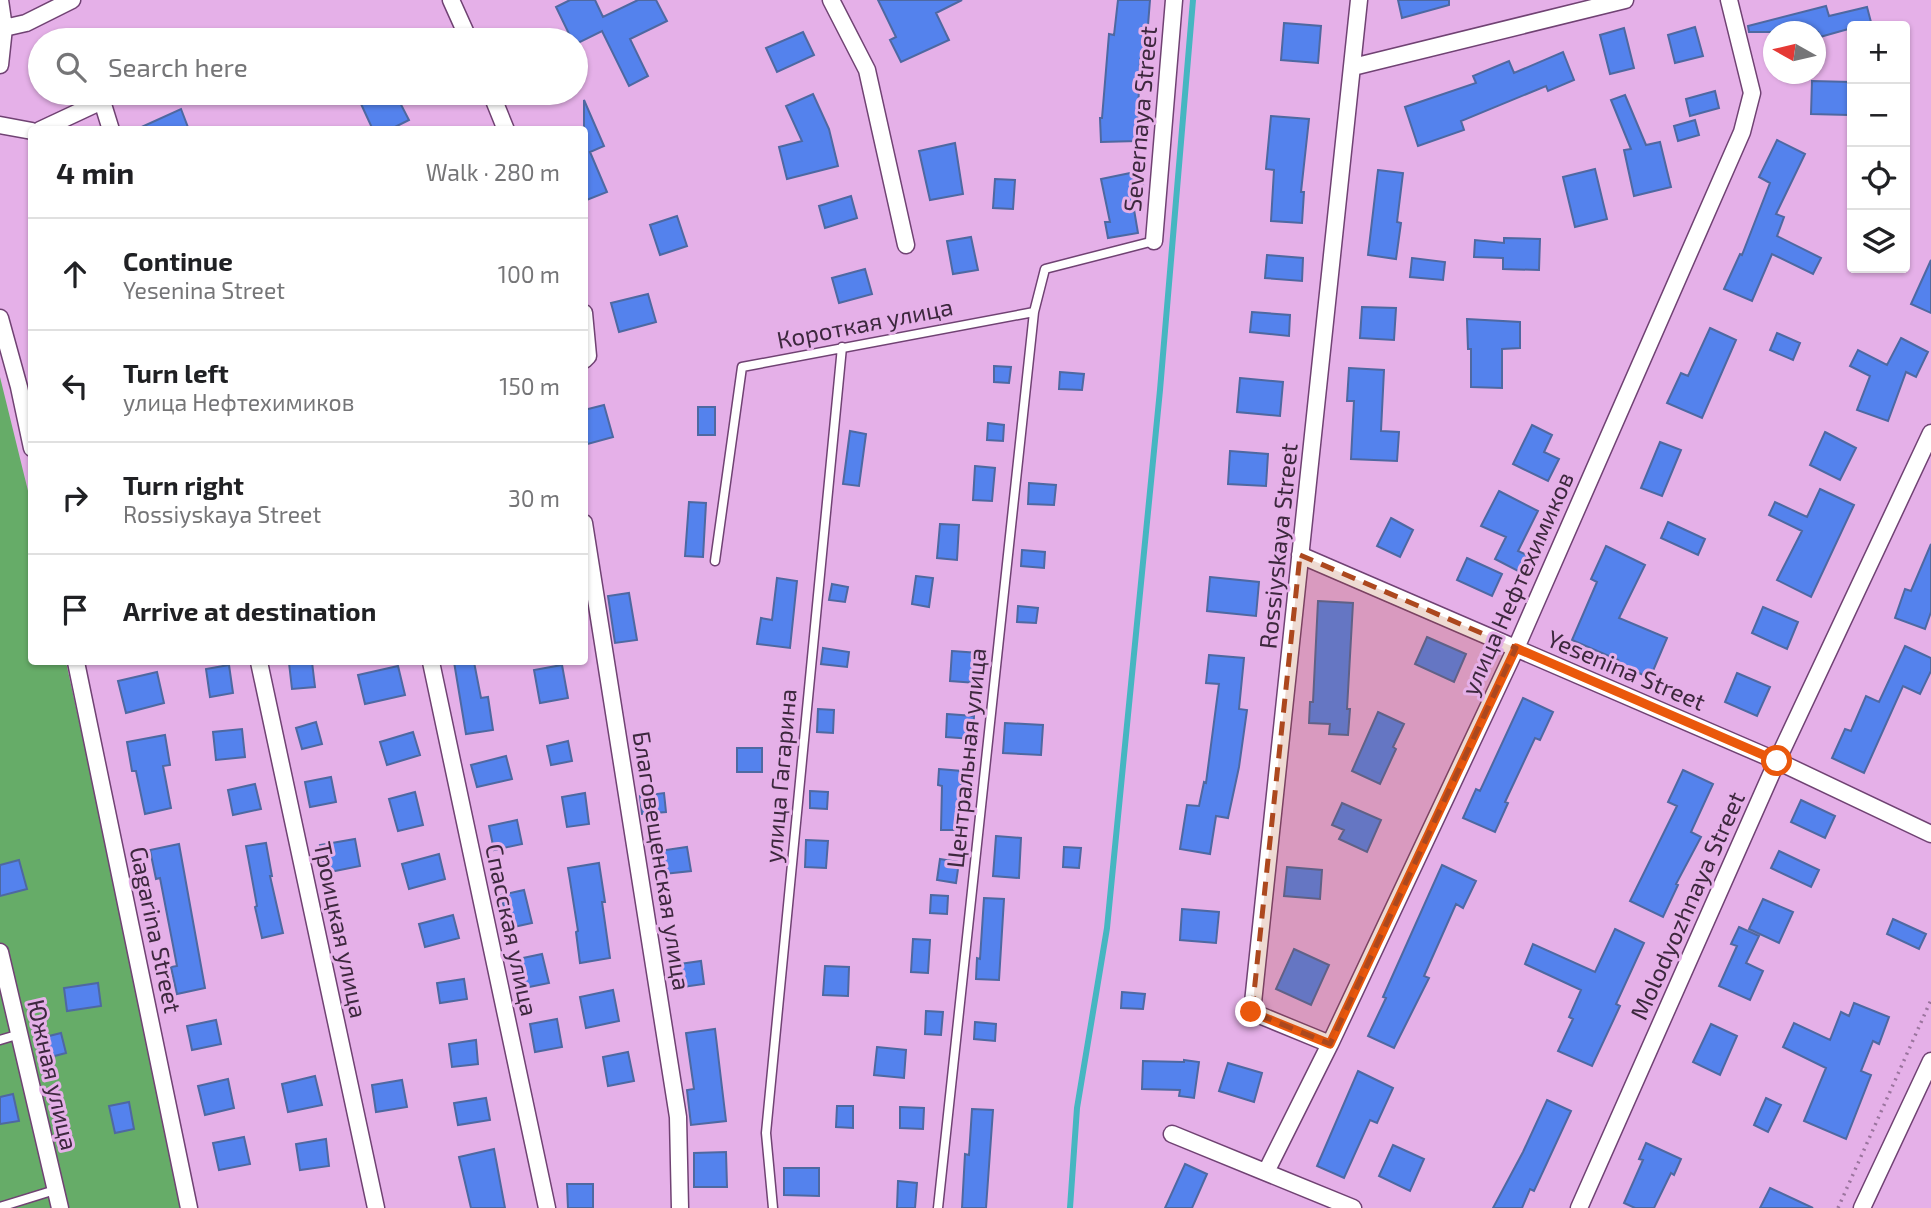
<!DOCTYPE html>
<html lang="en">
<head>
<meta charset="utf-8">
<style>
	body { margin:0; font-family:"Exo 2",sans-serif; background:#f6f6f6; color:#202124 }
	.controls { position:absolute; right:21px; top:21px; display:grid; overflow:hidden; border-radius:7px; box-shadow:0 2px 5px #0004 }
	.controls button { width:63px; height:63px; display:grid; place-items:center; padding:0; border:0; border-bottom:2px solid #e0e0e0; background:#fff; color:#202124; font:35px sans-serif }
	.compass { position:absolute; left:1763px; top:21px; width:63px; height:63px; border-radius:50%; background:#fff; box-shadow:0 2px 5px #0004; rotate:278deg }
	.stop { position:absolute; width:21px; height:21px; margin:-16px; border:5px solid #ea580c; border-radius:50%; background:#fff }
	.stop.end { background:#ea580c; border-color:#fff; box-shadow:0 2px 7px #0008 }
	.list { margin:0; padding:0; list-style:none }
	h2 { display:flex; justify-content:space-between; align-items:center; height:91px; margin:0; padding:0 28px; font-size:30px }
	h2 small { font-size:23px; font-weight:400; color:#757577 }
	.list li { display:grid; grid-template-columns:46px 1fr auto; gap:21px; align-items:center; box-sizing:border-box; height:112px; padding:0 28px; border-top:2px solid #e0e0e0 }
	.list b { display:block; font-size:26px; white-space:nowrap }
	.list p { margin:0; font-size:23px; white-space:nowrap; color:#757577 }
	.list em { font-size:23px; font-style:normal; color:#757577 }
	.icon { flex:none; width:38px; height:38px; fill:none; stroke:currentColor; stroke-width:2; stroke-linecap:round; stroke-linejoin:round }
	.map { position:relative; flex:none; width:1931px; height:1208px; overflow:hidden }
	.search { position:absolute; background:#fff; box-shadow:0 2px 5px #0004; left:28px; top:28px; width:560px; height:77px; display:flex; align-items:center; gap:18px; box-sizing:border-box; padding:0 24px; border-radius:38px; color:#757577; font-size:26px }
	.panel { position:absolute; background:#fff; box-shadow:0 2px 5px #0004; left:28px; top:126px; width:560px; height:539px; border-radius:7px }
	.map>svg:first-child { display:block }
</style>
</head>
<body>
<div class="map">
<svg width="1931" height="1208" viewBox="0 0 1931 1208">
	<rect width="100%" height="100%" fill="#e5b0e8"/>
	<path fill="#66ac68" d="M0 377 31 503 32 662H66L153 1059 181 1208H0Z"/>
	<g fill="none" stroke-linecap="round" stroke-linejoin="round">
		<path stroke="#46b6c1" stroke-width="6" d="M1070 1208 1077 1108 1107 928 1160 390 1193 0"/>
	</g>
	<path fill="#5482ed" stroke="#4e68a1" stroke-width="2" d="M570 0H595L603 17 638 0H656L667 21 630 39 648 76 629 86 602 31 576 44V40H572L556 7Z
		M878 0H962L936 13 949 40 901 62 890 40 896 37Z
		M1118 0H1150L1147 38 1153 39 1151 60 1140 59 1137 141 1101 142 1100 118H1102L1109 34 1114 35Z
		M1398 0H1449V5L1402 18Z
		M1826 6 1829 16 1867 7 1872 26H1852V28L1820 37 1818 32H1749L1748 26Z
		M1284 23 1321 26 1318 63 1281 60Z
		M1695 27 1703 56 1675 63 1668 35Z
		M1624 28 1634 68 1610 74 1600 35Z
		M803 32 814 55 777 72 766 48Z
		M1563 52 1574 80 1548 91 1546 86 1461 121 1464 130 1418 146 1405 107 1476 83 1473 76 1509 61 1514 73Z
		M1812 81 1851 82 1849 115 1811 114Z
		M1715 91 1719 108 1690 116 1686 99Z
		M385 93H395L409 120 389 130H373L361 104Z
		M813 94 829 129 838 166 787 179 779 147 802 141 786 106Z
		M1625 95 1646 145 1660 142 1671 187 1634 196 1624 150 1631 149 1611 100Z
		M584 100 604 146 590 152 607 192 584 201Z
		M181 109 189 130H135Z
		M1271 116 1309 119 1301 192H1304L1302 223 1271 221 1274 170 1266 169Z
		M1695 120 1699 135 1678 141 1674 126Z
		M1777 140 1805 154 1776 214 1784 217 1777 236 1821 258 1813 274 1772 254 1752 301 1724 289 1740 254 1742 255 1770 183 1759 177Z
		M955 143 963 194 930 200 919 151Z
		M1595 169 1607 219 1575 227 1563 177Z
		M1378 170 1403 173 1397 222 1401 223 1396 259 1368 255Z
		M1140 171 1144 189 1131 192 1138 233 1108 238 1105 222H1110L1101 179Z
		M995 179 1015 180 1013 209 993 208Z
		M851 196 857 218 825 228 819 206Z
		M677 216 687 246 660 255 650 225Z
		M971 237 978 270 953 274 947 241Z
		M1504 238 1540 239 1539 270 1503 269V258L1474 257 1475 240 1504 243Z
		M1267 255 1303 258 1302 281 1265 278Z
		M1412 258 1445 262 1443 280 1410 277Z
		M1931 260V313L1911 304Z
		M865 269 872 294 839 303 832 278Z
		M648 294 656 322 619 332 611 303Z
		M1362 307 1396 308 1394 340 1360 338Z
		M1252 312 1290 315 1289 336 1250 332Z
		M1467 319 1520 322V348L1502 349V388L1471 387V349H1468Z
		M1710 328 1736 340 1702 418 1667 403 1681 373 1688 376Z
		M1777 333 1800 343 1793 360 1770 350Z
		M1901 338 1928 352 1916 377 1906 372 1888 421 1857 410 1870 376 1850 366 1858 350 1887 365Z
		M994 366 1011 367 1009 383 994 382Z
		M1349 368 1384 370 1381 431 1399 432 1397 461 1351 459 1354 401H1347Z
		M1060 372 1084 374 1082 390 1059 389Z
		M1240 378 1283 382 1280 416 1237 412Z
		M604 405 613 437 584 445V410Z
		M698 407H715V435H698Z
		M988 423 1004 425 1003 441 987 440Z
		M1532 425 1552 435 1544 452 1559 459 1548 481 1513 464Z
		M850 431 866 434 859 486 843 484Z
		M1825 432 1856 448 1840 480 1810 465Z
		M1660 442 1681 450 1662 496 1641 488Z
		M1230 451 1268 454 1266 486 1228 484Z
		M975 466 995 468 992 501 973 500Z
		M1029 483 1056 485 1054 505 1028 504Z
		M1820 489 1854 505 1811 597 1777 580 1802 531 1769 515 1775 502 1807 517Z
		M1499 491 1538 511 1518 551 1527 555 1518 571 1495 559 1506 537 1481 526Z
		M689 502 706 503 703 557 685 556Z
		M1391 518 1413 530 1400 557 1377 546Z
		M1668 522 1705 539 1698 555 1661 538Z
		M940 524 959 525 957 560 937 558Z
		M1931 544V612L1925 629 1895 618 1905 589 1911 591Z
		M1606 546 1645 565 1619 618 1667 638 1650 678 1616 663 1618 660 1572 640 1597 582 1591 579Z
		M1022 550 1045 552 1044 568 1021 566Z
		M1467 558 1502 574 1492 596 1457 580Z
		M916 576 933 578 929 607 912 604Z
		M1210 577 1259 582 1256 616 1207 611Z
		M777 578 797 581 790 648 757 644 761 618 772 620Z
		M832 584 848 587 845 602 829 600Z
		M629 593 637 640 615 643 608 596Z
		M1318 601 1353 603 1347 709H1350L1348 735 1329 734 1330 724 1309 723 1310 702H1313Z
		M1018 606 1038 608 1036 623 1017 622Z
		M1763 607 1798 622 1787 649 1752 633Z
		M1427 637 1466 654 1454 682 1415 664Z
		M1905 646 1931 658V671L1920 694 1903 686 1864 773 1832 758 1845 729 1851 731 1866 696 1879 702Z
		M823 648 849 652 847 667 821 664Z
		M952 651 979 653 976 683 950 681Z
		M1209 655 1244 658 1239 709 1247 710 1239 767 1228 818 1216 816 1210 854 1180 849 1187 805 1199 806 1204 782 1206 783 1219 684 1206 683Z
		M312 662 315 687 292 689 289 663Z
		M454 662H474L481 698 488 697 493 730 466 734Z
		M229 665 233 693 210 697 206 669Z
		M562 665 568 698 540 703 534 670Z
		M398 666 405 695 365 704 358 675Z
		M157 672 164 703 126 713 118 681Z
		M1737 673 1770 687 1757 716 1725 702Z
		M1523 698 1553 712 1540 740 1535 738 1505 802 1508 803 1495 832 1463 818 1476 789 1480 791Z
		M818 709 834 710 833 733 817 732Z
		M1378 712 1404 724 1393 747 1396 749 1380 784 1352 771Z
		M947 714 974 716 973 739 946 737Z
		M316 722 322 744 302 749 296 728Z
		M1005 723 1043 725 1041 755 1003 753Z
		M242 729 245 757 216 760 213 732Z
		M413 732 420 755 387 765 380 742Z
		M165 735 170 765 163 766 171 808 145 814 136 771H132L127 742Z
		M568 741 572 761 551 765 547 746Z
		M737 748H762V772H737Z
		M506 756 512 779 477 787 471 765Z
		M939 769 962 771 960 830H941L942 786 938 785Z
		M1683 770 1713 784 1691 832 1701 837 1676 884 1678 885 1663 917 1630 901 1677 806 1668 802Z
		M331 777 336 802 310 807 305 782Z
		M255 784 261 809 233 815 228 790Z
		M810 791 828 792 827 809 810 808Z
		M415 792 423 825 398 831 389 799Z
		M585 793 589 824 567 827 562 797Z
		M664 793 666 812 642 814 640 796Z
		M1801 800 1835 816 1825 838 1791 822Z
		M1342 803 1381 820 1367 852 1339 839 1344 830 1332 825Z
		M517 820 522 844 494 850 489 826Z
		M996 836 1021 838 1019 878 993 876Z
		M355 839 360 866 325 873 320 845Z
		M806 840 828 841 826 868 805 867Z
		M266 843 272 876H270L283 933 262 938 255 907 257 906 246 846Z
		M179 844 205 988 177 994 171 967 177 966 160 878 156 879 150 850Z
		M687 847 691 871 655 875 652 852Z
		M1064 847 1081 848 1079 868 1063 867Z
		M1779 851 1819 870 1811 887 1771 868Z
		M439 854 445 879 409 889 402 864Z
		M940 859 959 862 956 883 937 880Z
		M19 860 27 889 0 896V865Z
		M599 863 605 902H602L610 958 580 963 576 932 578 931 568 868Z
		M1442 865 1476 881 1463 908 1456 904 1424 976 1429 978 1394 1048 1368 1036 1386 998 1383 997Z
		M1287 867 1322 870 1320 899 1284 896Z
		M524 890 532 923 509 928 501 895Z
		M931 895 948 896 947 914 930 913Z
		M984 898 1004 899 999 980 976 979 977 958 980 959Z
		M1763 899 1793 912 1779 943 1749 929Z
		M1182 909 1219 912 1216 943 1180 940Z
		M453 915 459 938 425 947 419 924Z
		M1893 919 1926 934 1919 949 1887 934Z
		M1739 927 1759 936 1746 963 1763 971 1750 1000 1719 986 1737 946 1731 944Z
		M1615 929 1644 943 1616 1004 1620 1006 1592 1066 1558 1051 1573 1019 1569 1017 1581 990 1525 964 1533 944 1595 972Z
		M913 939 930 940 928 973 911 972Z
		M1294 949 1329 965 1311 1005 1276 989Z
		M542 954 549 983 524 988 518 959Z
		M701 961 704 984 675 988 672 965Z
		M825 966 849 967 848 996 823 995Z
		M464 979 467 999 440 1003 437 983Z
		M98 983 101 1006 67 1011 64 988Z
		M613 990 619 1021 586 1028 580 997Z
		M1122 992 1145 994 1143 1009 1121 1008Z
		M1854 1003 1889 1017 1879 1044 1873 1041 1861 1071 1871 1075 1846 1139 1804 1121 1826 1068 1783 1047 1794 1023 1830 1040 1841 1012 1849 1016Z
		M926 1011 943 1012 941 1035 925 1034Z
		M557 1019 562 1047 535 1052 530 1024Z
		M216 1020 221 1044 192 1050 187 1026Z
		M975 1022 996 1024 995 1041 974 1039Z
		M1711 1024 1737 1036 1720 1075 1693 1062Z
		M715 1029 726 1121 691 1125 687 1090 694 1089 686 1033Z
		M61 1033 66 1053 43 1059 37 1039Z
		M476 1040 478 1064 452 1067 449 1044Z
		M877 1047 906 1050 904 1078 874 1075Z
		M628 1052 634 1081 608 1086 603 1057Z
		M1184 1060 1199 1062 1194 1098 1179 1096 1180 1090 1142 1089 1143 1061 1184 1062Z
		M1228 1063 1262 1073 1254 1102 1219 1091Z
		M1358 1071 1393 1088 1377 1123 1370 1120 1344 1178 1317 1166Z
		M315 1076 322 1105 288 1112 282 1084Z
		M228 1079 234 1108 205 1115 198 1086Z
		M402 1080 407 1107 376 1112 372 1085Z
		M13 1094 19 1121 0 1124V1097Z
		M486 1098 490 1120 458 1125 454 1103Z
		M1766 1098 1781 1105 1768 1132 1754 1125Z
		M1547 1100 1571 1111 1534 1191 1530 1189 1522 1208H1493L1523 1152Z
		M129 1102 134 1129 115 1133 109 1106Z
		M837 1106H853V1128L836 1127Z
		M900 1107 924 1108 923 1129 900 1128Z
		M972 1109 993 1110 986 1208H962L965 1154 969 1155Z
		M244 1137 250 1164 219 1170 213 1143Z
		M326 1139 329 1166 300 1170 296 1144Z
		M1646 1143 1681 1159 1674 1175 1671 1173 1654 1208H1635L1624 1203 1643 1160 1639 1159Z
		M1393 1145 1424 1159 1410 1191 1379 1176Z
		M494 1149 505 1208H471L459 1157Z
		M726 1152 727 1187H694V1153Z
		M1185 1164 1207 1174 1192 1208H1165Z
		M784 1168H819V1196L784 1195Z
		M898 1181 917 1183 915 1208H897Z
		M567 1184H593V1208H568Z
		M1770 1188 1813 1208H1760Z"/>
	<g fill="none" stroke-linecap="round" stroke-linejoin="round">
		<g stroke="#704273" stroke-width="11">
			<path id="lane" d="M715 561 742 367 1034 312 1045 269 1154 241
				M0 1040 20 1034
				M0 1207 55 1190
				M773 1208 766 1133 842 347
				M938 1208 1034 312"/>
		</g>
		<g stroke="#704273" stroke-width="19">
			<path id="street" d="M451 0 469 40
				M831 0 867 70 906 245
				M4 28 26 23 72 0
				M0 65 4 28 0 0
				M1353 67 1625 0
				M491 93 506 130
				M0 125 32 131
				M40 130 102 101 111 130
				M1154 241 1174 0
				M584 313 588 356 584 360
				M0 318 19 387 32 448
				M584 523 678 1117 680 1208
				M1300 555 1777 761 1931 834
				M76 662 189 1208
				M259 662 376 1208
				M431 662 547 1208
				M0 952 60 1208
				M1330 1044 1252 1012 1359 0
				M1172 1134 1353 1208
				M1266 1172 1330 1044 1516 648 1742 132 1752 93 1729 0
				M1579 1208 1777 761 1931 433
				M1862 1208 1931 1061"/>
		</g>
		<path stroke="#9a749d" stroke-width="3.5" stroke-dasharray="2 5" stroke-linecap="butt" d="M1838 1208 1931 1000"/>
		<use href="#lane" stroke="#fff" stroke-width="8"/>
		<use href="#street" stroke="#fff" stroke-width="16"/>
	</g>
	<g fill="none" stroke-linecap="round" stroke-linejoin="round">
		<path stroke="#ea580c" stroke-width="9" d="M1251 1012 1330 1044 1516 648 1777 761"/>
	</g>
	<path fill="#ac481e" fill-opacity="0.2" stroke="#ac481e" stroke-width="5" stroke-dasharray="14 9" stroke-linejoin="round" d="M1300 555 1516 648 1330 1044 1252 1012Z"/>
	<g text-anchor="middle" stroke-width="6" stroke-linejoin="round" paint-order="stroke">
		<g font-size="24" fill="#3d283e" stroke="#e5b0e8">
			<text transform="translate(1141 119) rotate(-85)" y="8">Severnaya Street</text>
			<text transform="translate(865 324) rotate(-11)" y="8">Короткая улица</text>
			<text transform="translate(1279 546) rotate(-84)" y="8">Rossiyskaya Street</text>
			<text transform="translate(1518 584) rotate(-66)" y="8">улица Нефтехимиков</text>
			<text transform="translate(1626 671) rotate(23)" y="8">Yesenina Street</text>
			<text transform="translate(967 758) rotate(-84)" y="8">Центральная улица</text>
			<text transform="translate(781 776) rotate(-85)" y="8">улица Гагарина</text>
			<text transform="translate(661 861) rotate(81)" y="8">Благовещенская улица</text>
			<text transform="translate(1688 906) rotate(-66)" y="8">Molodyozhnaya Street</text>
			<text transform="translate(155 930) rotate(78)" y="8">Gagarina Street</text>
			<text transform="translate(340 930) rotate(78)" y="8">Троицкая улица</text>
			<text transform="translate(511 930) rotate(78)" y="8">Спасская улица</text>
			<text transform="translate(52 1075) rotate(77)" y="8">Южная улица</text>
		</g>
	</g>
</svg>
<div class="controls">
<button>+</button>
<button>−</button>
<button><svg class="icon" aria-label="locate" viewBox="0 0 24 24"><circle cx="12" cy="12" r="6"/><path d="M12 2v4M12 18v4M2 12h4M18 12h4"/></svg></button>
<button><svg class="icon" aria-label="layers" viewBox="0 0 24 24"><path d="M12 4l9 5-9 5-9-5zM3 14l9 5 9-5"/></svg></button>
</div>
<svg class="compass" viewBox="-18 -18 36 36"><path d="M0-13l5 13h-10z" fill="#e53935"/><path d="M0 13l5-13h-10z" fill="#757577"/></svg>
<div class="stop" style="left:1777px;top:761px"></div>
<div class="stop end" style="left:1251px;top:1012px"></div>
<div class="search"><svg class="icon" aria-label="search" viewBox="0 0 24 24"><circle cx="10" cy="10" r="6"/><path d="M15 15l6 6"/></svg>Search here</div>
<section class="panel">
<h2>4 min<small>Walk · 280 m</small></h2>
<ul class="list">
<li><svg class="icon" aria-label="ahead" viewBox="0 0 24 24"><path d="M12 20V5M6 11l6-6 6 6"/></svg><div><b>Continue</b><p>Yesenina Street</p></div><em>100 m</em></li>
<li><svg class="icon" aria-label="left" viewBox="0 0 24 24"><path d="M17 20v-9H6M10 6l-5 5 5 5"/></svg><div><b>Turn left</b><p>улица Нефтехимиков</p></div><em>150 m</em></li>
<li><svg class="icon" aria-label="right" viewBox="0 0 24 24"><path d="M7 20v-9h11M14 6l5 5-5 5"/></svg><div><b>Turn right</b><p>Rossiyskaya Street</p></div><em>30 m</em></li>
<li><svg class="icon" aria-label="arrive" viewBox="0 0 24 24"><path d="M6 21V4h12l-3 4 3 4H6"/></svg><div><b>Arrive at destination</b></div></li>
</ul>
</section>
</div>
</body>
</html>
